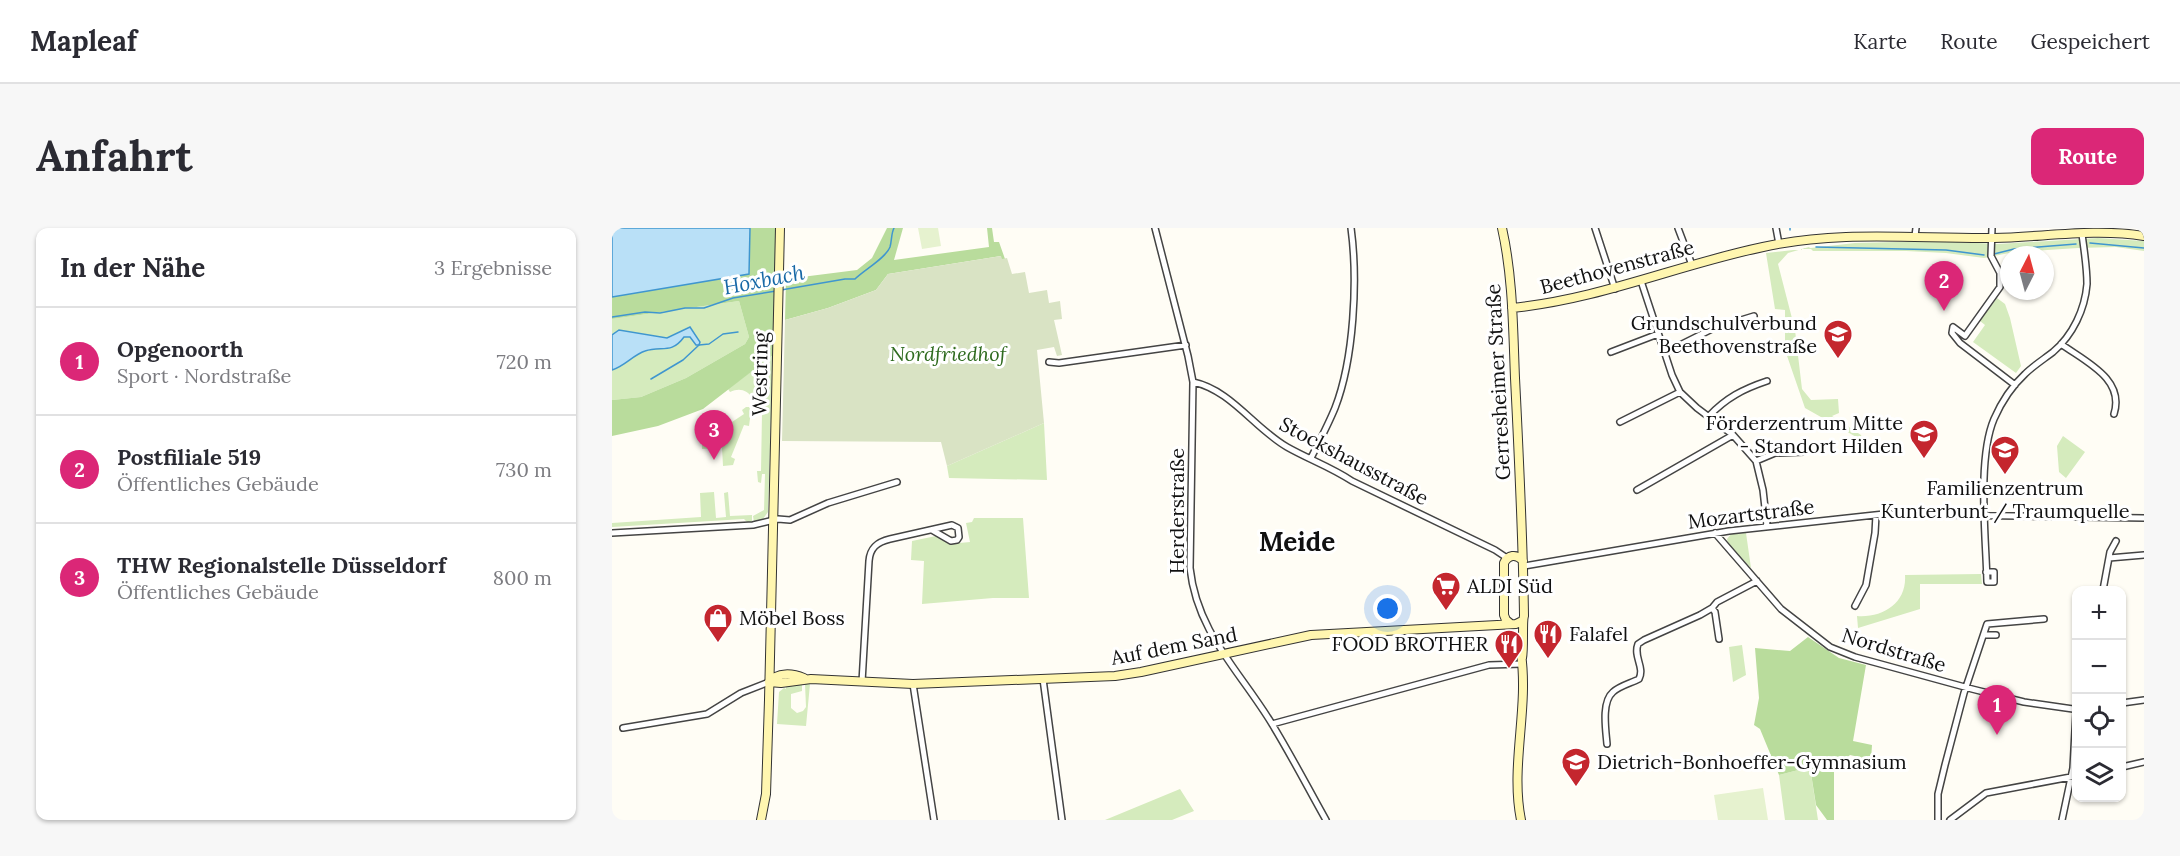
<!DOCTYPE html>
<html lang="de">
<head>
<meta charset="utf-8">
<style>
	body { margin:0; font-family:Lora,serif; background:#f7f7f7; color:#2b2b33 }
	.controls { position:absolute; right:18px; bottom:18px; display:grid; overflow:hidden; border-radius:12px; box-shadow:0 2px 4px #0004 }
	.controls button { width:54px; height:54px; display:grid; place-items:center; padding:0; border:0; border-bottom:2px solid #e1e1e2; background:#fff; color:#2b2b33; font:30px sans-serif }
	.compass { position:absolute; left:1388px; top:18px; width:54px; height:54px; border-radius:50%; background:#fff; box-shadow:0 2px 4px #0004; rotate:6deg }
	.you { position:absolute; left:776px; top:381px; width:21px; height:21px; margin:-15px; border:4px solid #fff; border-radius:50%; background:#1a73e8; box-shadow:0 0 0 9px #1a73e833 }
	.badge { display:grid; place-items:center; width:39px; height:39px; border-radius:50%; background:#db2777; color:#fff; font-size:20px; font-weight:700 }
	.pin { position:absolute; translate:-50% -50px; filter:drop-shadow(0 2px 3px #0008) }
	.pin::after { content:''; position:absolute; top:32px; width:21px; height:18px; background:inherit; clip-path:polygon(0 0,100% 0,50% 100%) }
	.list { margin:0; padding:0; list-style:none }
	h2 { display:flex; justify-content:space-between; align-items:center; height:78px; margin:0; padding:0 24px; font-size:26px }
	h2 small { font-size:20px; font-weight:400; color:#7c7c81 }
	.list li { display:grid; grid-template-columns:39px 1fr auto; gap:18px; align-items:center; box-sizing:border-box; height:108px; padding:0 24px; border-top:2px solid #e1e1e2 }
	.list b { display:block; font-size:22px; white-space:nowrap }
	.list p { margin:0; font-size:20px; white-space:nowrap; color:#7c7c81 }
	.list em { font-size:20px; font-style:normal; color:#7c7c81 }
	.icon { flex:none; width:33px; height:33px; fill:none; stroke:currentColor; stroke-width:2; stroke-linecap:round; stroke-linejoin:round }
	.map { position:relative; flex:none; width:1532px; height:592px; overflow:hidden; border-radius:12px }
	header { display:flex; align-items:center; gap:36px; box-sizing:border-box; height:84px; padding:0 30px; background:#fff; border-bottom:2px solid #e1e1e2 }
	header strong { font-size:28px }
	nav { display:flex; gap:33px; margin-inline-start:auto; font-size:21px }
	.intro { display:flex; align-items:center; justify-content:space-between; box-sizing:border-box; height:144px; padding:0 36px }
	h1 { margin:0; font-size:42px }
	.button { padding:15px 27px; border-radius:12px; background:#db2777; color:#fff; font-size:21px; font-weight:700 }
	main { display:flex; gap:36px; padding:0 36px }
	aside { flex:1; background:#fff; border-radius:12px; box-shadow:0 2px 4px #0004 }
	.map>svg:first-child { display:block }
</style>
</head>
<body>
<header>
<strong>Mapleaf</strong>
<nav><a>Karte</a><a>Route</a><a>Gespeichert</a></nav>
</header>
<div class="intro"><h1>Anfahrt</h1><a class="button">Route</a></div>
<main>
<aside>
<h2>In der Nähe<small>3 Ergebnisse</small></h2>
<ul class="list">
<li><span class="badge">1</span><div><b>Opgenoorth</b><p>Sport · Nordstraße</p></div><em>720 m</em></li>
<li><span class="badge">2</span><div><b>Postfiliale 519</b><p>Öffentliches Gebäude</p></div><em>730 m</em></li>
<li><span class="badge">3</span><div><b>THW Regionalstelle Düsseldorf</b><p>Öffentliches Gebäude</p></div><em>800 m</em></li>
</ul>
</aside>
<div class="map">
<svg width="1532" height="592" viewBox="0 0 1532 592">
	<rect width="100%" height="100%" fill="#fffdf5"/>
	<path fill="#d5ebbd" d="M1486 10 1532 13V23L1504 19 1466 20 1402 24 1372 30 1334 25 1294 23H1201L1197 19 1176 25 1166 36 1183 102 1190 161 1199 172 1226 171 1227 185 1220 188 1249 207 1251 213 1248 214 1246 210 1193 180 1173 122V82L1163 81 1154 25 1243 15 1325 13 1386 16Z
		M1385 70 1393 76 1398 90 1409 138 1404 145 1361 114 1373 97 1368 93Z
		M127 73 137 109 133 116 74 150 29 169 0 172V142C13 138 21 127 33 123 49 117 60 126 72 109L84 110 78 100 55 110 7 102 0 107V91Z
		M161 127 156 284 151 291 142 294 141 288 152 282 153 246H150L149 255 146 254 145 243H149L150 185H146C143 171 135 156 118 164L116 161Z
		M134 179H137L139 183 137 198 132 197 119 229 123 231 121 237 111 238 110 220 90 221V210L106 199 108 202 132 186 130 182Z
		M432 195 435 252 337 250 335 238Z
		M1451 208 1473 224 1454 250 1447 244 1445 218Z
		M102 264 104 290 114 289 112 265 116 264 118 288 140 287V294H135L132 291 0 299V295L89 289 88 265Z
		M362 290H411L417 370H381L310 376 312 333 299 332 300 313 324 308 337 316 358 314 354 295 360 294Z
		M1134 305 1139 340 1116 316 1115 311 1119 306Z
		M1369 346 1370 356H1308V381L1246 400 1245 388C1271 390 1295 375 1293 347Z
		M1130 417 1134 447 1121 454 1117 419Z
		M190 456V463L179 466V480L185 485 191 483 194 479 193 456H198L194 498 165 496 167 464 172 460 174 461V459Z
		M1198 539 1206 592H1173L1167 547Z
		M568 561 582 583 560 592H493Z"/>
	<path fill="#b9dc9c" d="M138 0H164L161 127 91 181 46 198 0 208V172L29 169 74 150 133 116 137 109 127 73 0 91V69L137 46Z
		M275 0H291L282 32 377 19 375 0H380L382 14H387L393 31H389V28L276 46 264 62 216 80 173 92 174 51 245 42 260 30Z
		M1196 409 1227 430 1254 437 1241 513 1260 517 1259 532 1238 527 1222 542V592H1215L1204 577 1198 539 1167 547 1148 501 1142 497 1147 470 1143 420 1178 423Z"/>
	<path fill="#d9e3c4" d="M389 28 390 31 395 30 400 46 413 44 417 65 435 62 437 75 448 73 450 91 442 92 450 127 445 128 442 119 425 122 432 195 335 238 329 214 170 213 173 92 216 80 264 62 276 46Z"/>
	<path fill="#e6f2cf" d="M306 0H326L329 18 310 21Z
		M1151 560 1156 592H1106L1102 567Z"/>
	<path fill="#b9e0f7" stroke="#3f96cf" stroke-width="1.5" d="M0 0H138L137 46 0 69Z
		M78 99 88 114 87 117H84L78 109H72C59 127 49 117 33 123 21 127 13 138 0 142V107L7 102 55 110Z"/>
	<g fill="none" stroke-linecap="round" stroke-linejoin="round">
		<path stroke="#3f96cf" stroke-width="1.5" d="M1178 0V2
			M1478 15 1532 20
			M1204 19 1334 22 1372 27
			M1382 26 1402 21 1464 16
			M169 62 233 51H243C252 42 274 30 278 19 280 12 279 6 282 0
			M0 89 33 84 48 85 73 80H92L121 70 164 63
			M39 151 71 132 87 117 97 116 111 106 126 104"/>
		<g stroke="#444" stroke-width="8">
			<path id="street" d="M543 0 576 128 581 154 578 340C585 405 628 443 660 496 679 527 696 560 714 592
				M983 0 1003 61
				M1066 0 1080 37
				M1164 0 1167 16
				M1380 0 1379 28 1388 45V59L1353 108 1341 99 1340 105 1348 115 1403 157
				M1303 8 1304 0
				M1029 53 1060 147 1068 164 1085 180 1121 207 1144 233 1151 262 1155 298
				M1449 116C1474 134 1513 151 1502 186
				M999 124 1046 106
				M1054 124 1100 101 1142 88
				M437 134 447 135 574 117
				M581 154C619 162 642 200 675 219 696 231 719 239 740 253L883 322 895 330
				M1097 188C1114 170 1131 161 1155 153
				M1008 194 1068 164
				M699 230C707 214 716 197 723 180 742 131 746 52 739 0
				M1144 233 1163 225 1192 224
				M1025 262 1121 207
				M0 305 141 297 166 291 178 292 216 275 285 254
				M1103 305 1169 381 1218 419 1243 429 1360 461 1412 474 1461 481
				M1497 330 1532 327
				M912 338 1117 303 1272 286 1532 290
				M1374 344H1382V354H1375C1374 310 1365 231 1382 191 1389 175 1400 158 1413 146 1421 138 1432 131 1441 124 1461 107 1473 81 1475 56 1475 39 1472 22 1470 6
				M1491 362 1498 324 1504 313
				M1243 378 1254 357 1263 305 1264 287
				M1100 380 1103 384 1107 411
				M1372 407H1384
				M431 451 450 592
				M250 454 257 333C258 320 265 314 278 311L340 297 346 300 347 309 345 312 339 313 320 302
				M301 456 322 592
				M1510 475 1532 472
				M660 496 877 437 910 436
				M11 500 95 486 129 465 157 454
				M995 516C994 503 989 474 1001 464 1007 458 1019 455 1027 451 1033 439 1021 429 1026 416L1032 412 1088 387 1100 380 1105 374 1145 353
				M1510 539 1532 534
				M1326 592V566L1333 537 1352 465 1375 396 1432 391
				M1338 592 1374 565 1464 548
				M1450 592 1461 540 1464 484"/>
		</g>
		<g stroke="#333" stroke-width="10">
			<path id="secondary" d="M890 0C901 49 901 101 903 150 907 229 911 309 912 388 910 393 912 420 910 430
				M900 80C989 71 1065 37 1151 19 1228 2 1304 11 1382 10 1432 9 1483 0 1532 8
				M899 396 894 392 892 387V335C896 327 904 325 911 333
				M157 454 169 455 199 451 301 456 503 448 529 444 699 407 904 396 910 393
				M157 454C166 444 180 445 192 450
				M149 592 154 566 157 472 168 0
				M909 592C898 538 917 481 909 426"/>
		</g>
		<use href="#street" stroke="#fff" stroke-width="5"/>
		<use href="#secondary" stroke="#fff6b0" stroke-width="8"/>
	</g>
	<defs>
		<g id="school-pin" transform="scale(1.5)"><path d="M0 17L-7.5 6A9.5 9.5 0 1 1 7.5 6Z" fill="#c4262e" stroke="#fff"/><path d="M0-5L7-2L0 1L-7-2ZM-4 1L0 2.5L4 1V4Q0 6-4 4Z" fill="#fff"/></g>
		<g id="supermarket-pin" transform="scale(1.5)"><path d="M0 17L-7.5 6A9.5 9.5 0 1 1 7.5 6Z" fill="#c4262e" stroke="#fff"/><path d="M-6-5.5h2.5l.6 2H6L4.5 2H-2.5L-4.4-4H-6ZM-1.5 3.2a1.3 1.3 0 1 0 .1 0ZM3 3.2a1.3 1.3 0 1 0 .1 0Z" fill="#fff"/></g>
		<g id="shop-pin" transform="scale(1.5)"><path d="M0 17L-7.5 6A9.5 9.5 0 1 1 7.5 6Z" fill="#c4262e" stroke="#fff"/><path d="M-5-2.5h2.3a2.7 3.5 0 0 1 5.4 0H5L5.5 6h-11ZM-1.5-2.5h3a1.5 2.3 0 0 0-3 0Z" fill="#fff"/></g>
		<g id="restaurant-pin" transform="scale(1.5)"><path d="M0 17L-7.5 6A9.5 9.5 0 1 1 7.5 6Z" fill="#c4262e" stroke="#fff"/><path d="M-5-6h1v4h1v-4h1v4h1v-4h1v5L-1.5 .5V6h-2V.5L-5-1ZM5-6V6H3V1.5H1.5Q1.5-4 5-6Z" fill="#fff"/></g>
	</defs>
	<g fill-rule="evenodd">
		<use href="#school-pin" x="1226" y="106"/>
		<use href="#school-pin" x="1312" y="206"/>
		<use href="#school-pin" x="1393" y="222"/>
		<use href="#supermarket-pin" x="834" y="358"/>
		<use href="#shop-pin" x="106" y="390"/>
		<use href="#restaurant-pin" x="936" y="406"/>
		<use href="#restaurant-pin" x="897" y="416"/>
		<use href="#school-pin" x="964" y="534"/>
	</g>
	<g text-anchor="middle" stroke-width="6" stroke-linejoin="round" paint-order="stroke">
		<g font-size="20" fill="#111" stroke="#fff">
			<text transform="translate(1005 39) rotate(-15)" y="7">Beethovenstraße</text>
			<text transform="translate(148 146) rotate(-89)" y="7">Westring</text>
			<text transform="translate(886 154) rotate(-93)" y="7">Gerresheimer Straße</text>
			<text transform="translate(742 233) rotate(28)" y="7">Stockshausstraße</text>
			<text transform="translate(565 283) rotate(-90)" y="7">Herderstraße</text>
			<text transform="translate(1139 286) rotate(-7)" y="7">Mozartstraße</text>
			<text transform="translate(562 418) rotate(-11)" y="7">Auf dem Sand</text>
			<text transform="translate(1282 422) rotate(17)" y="7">Nordstraße</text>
		</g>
		<g font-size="20" fill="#111" stroke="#fff" text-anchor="start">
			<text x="1205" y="102" text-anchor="end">Grundschulverbund<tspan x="1205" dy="23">Beethovenstraße</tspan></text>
			<text x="1291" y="202" text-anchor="end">Förderzentrum Mitte<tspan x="1291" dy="23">- Standort Hilden</tspan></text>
			<text x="1393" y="267" text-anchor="middle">Familienzentrum<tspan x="1393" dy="23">Kunterbunt / Traumquelle</tspan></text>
			<text x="855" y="365">ALDI Süd</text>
			<text x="127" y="397">Möbel Boss</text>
			<text x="957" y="413">Falafel</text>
			<text x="876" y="423" text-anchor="end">FOOD BROTHER</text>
			<text x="985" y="541">Dietrich-Bonhoeffer-Gymnasium</text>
		</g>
		<g font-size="20" font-style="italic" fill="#2f6b1f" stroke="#fff">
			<text x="336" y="133">Nordfriedhof</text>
		</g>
		<g font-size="21" font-style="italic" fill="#1768a6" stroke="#fff">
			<text transform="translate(152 52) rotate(-11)" y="7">Hoxbach</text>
		</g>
		<g font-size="26" font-weight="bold" fill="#111" stroke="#fff">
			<text x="685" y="323">Meide</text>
		</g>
	</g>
</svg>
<div class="controls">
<button>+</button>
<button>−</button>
<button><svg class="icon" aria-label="locate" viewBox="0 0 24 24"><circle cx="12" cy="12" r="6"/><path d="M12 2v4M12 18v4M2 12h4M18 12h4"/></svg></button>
<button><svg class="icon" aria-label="layers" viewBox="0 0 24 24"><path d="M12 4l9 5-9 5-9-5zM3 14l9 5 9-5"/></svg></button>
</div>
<svg class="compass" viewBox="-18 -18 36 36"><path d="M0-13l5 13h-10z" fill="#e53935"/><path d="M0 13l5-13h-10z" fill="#7c7c81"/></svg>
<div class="you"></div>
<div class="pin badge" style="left:1385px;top:507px">1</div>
<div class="pin badge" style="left:1332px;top:83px">2</div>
<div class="pin badge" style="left:102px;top:232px">3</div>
</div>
</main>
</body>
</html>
